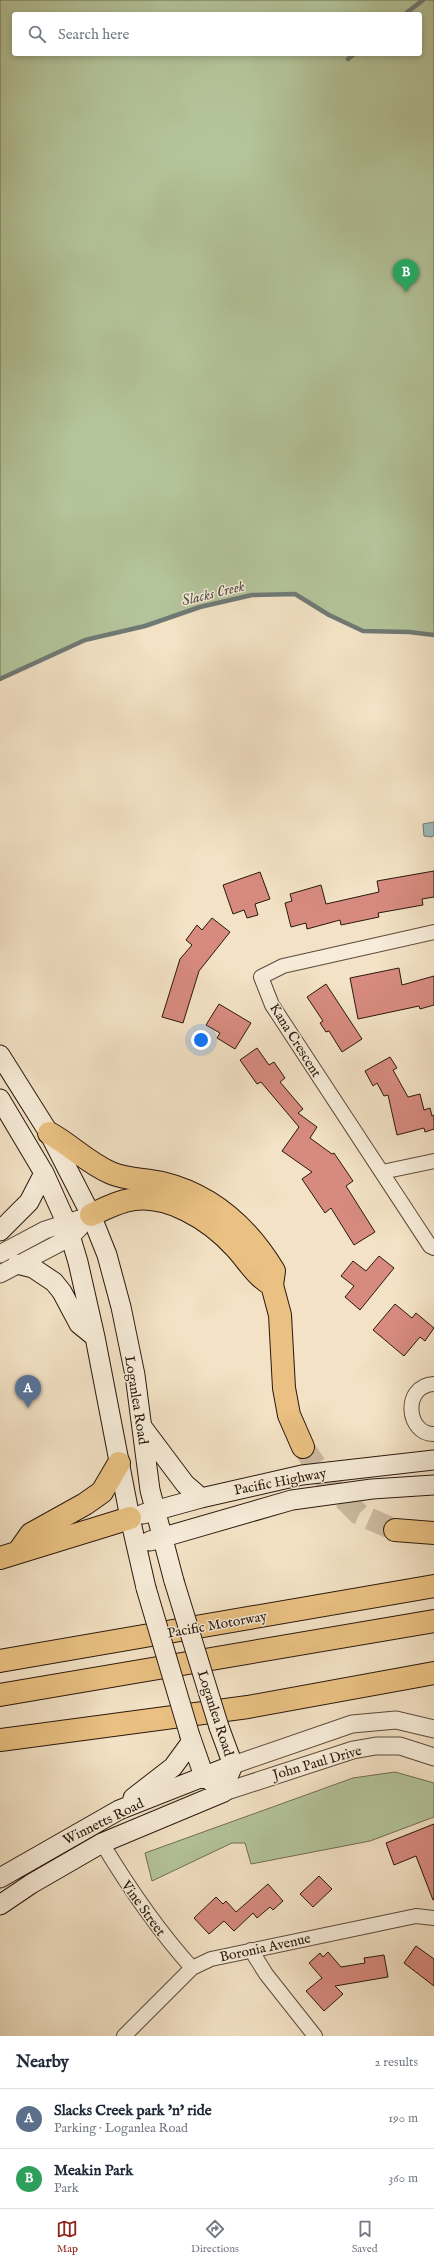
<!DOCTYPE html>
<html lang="en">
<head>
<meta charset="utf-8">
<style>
	body { margin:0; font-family:"IM FELL English",serif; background:#f6f6f7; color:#1f2937 }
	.you { position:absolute; left:201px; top:1040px; width:14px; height:14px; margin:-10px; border:3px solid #fff; border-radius:50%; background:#1a73e8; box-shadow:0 0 0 6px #1a73e833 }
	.badge { display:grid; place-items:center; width:26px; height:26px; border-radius:50%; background:#8f2418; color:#fff; font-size:13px; font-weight:700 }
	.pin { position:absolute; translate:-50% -33px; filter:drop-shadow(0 1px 2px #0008) }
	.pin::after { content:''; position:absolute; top:21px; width:14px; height:12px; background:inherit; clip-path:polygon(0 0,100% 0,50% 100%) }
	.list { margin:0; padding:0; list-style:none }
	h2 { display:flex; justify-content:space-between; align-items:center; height:52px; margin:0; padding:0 16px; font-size:17px }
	h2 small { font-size:13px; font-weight:400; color:#747a83 }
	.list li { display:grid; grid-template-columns:26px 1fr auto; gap:12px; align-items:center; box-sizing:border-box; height:60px; padding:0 16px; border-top:1px solid #e0e1e3 }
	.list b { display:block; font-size:15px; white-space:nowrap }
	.list p { margin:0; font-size:13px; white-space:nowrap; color:#747a83 }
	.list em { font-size:13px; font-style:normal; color:#747a83 }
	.icon { flex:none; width:22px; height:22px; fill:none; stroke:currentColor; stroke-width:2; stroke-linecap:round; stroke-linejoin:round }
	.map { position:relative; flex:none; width:434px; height:2036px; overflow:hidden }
	.search { position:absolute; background:#fff; box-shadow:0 2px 6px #0003; left:12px; right:12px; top:12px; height:44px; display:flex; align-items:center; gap:10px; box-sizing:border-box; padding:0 14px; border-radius:4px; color:#747a83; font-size:15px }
	.sheet { height:172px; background:#fff }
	nav { display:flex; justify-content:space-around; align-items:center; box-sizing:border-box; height:56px; border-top:1px solid #e0e1e3; background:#fff; font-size:11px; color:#747a83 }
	nav a { display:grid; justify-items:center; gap:2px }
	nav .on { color:#8f2418 }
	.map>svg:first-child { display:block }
</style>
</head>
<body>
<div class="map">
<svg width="434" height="2036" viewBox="0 0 434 2036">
	<rect width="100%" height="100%" fill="#f3e2c5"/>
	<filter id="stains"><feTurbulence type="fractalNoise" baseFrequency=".005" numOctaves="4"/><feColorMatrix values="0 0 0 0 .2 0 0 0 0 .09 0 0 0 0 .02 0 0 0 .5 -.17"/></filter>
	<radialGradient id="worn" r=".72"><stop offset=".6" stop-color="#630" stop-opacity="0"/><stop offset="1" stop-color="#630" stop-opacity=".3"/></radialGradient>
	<path fill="#b4c49a" stroke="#6f6e54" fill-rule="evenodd" d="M0 0H434V635L409 632 363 631 329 615 295 594 252 595 200 607 145 626 85 640 0 679ZM14 14H420V54H14Z
		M395 1772 434 1783V1817L370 1841 251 1864 245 1843H232L152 1881 145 1853 353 1778Z"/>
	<path fill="#9dbcbb" stroke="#6f7a75" d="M434 822V835L432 837 424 836 423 824Z"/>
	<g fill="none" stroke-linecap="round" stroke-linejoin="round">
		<path stroke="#6f7a75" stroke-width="4.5" d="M405 14 423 0
			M348 59 354 54
			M0 679 85 640 145 626 200 607 252 595 295 594 329 615 363 631 409 632 434 635"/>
	</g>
	<path fill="#d78b7f" stroke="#2a180d" d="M434 871V897L422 899 423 905 378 913 379 917 341 925 340 920 307 929 306 923 291 927 285 903 292 901 290 894 321 885 326 904 379 892 377 881Z
		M260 872 270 899 255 904 258 915 247 918 244 910 233 914 223 885Z
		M212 918 230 932 199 971 183 1023 162 1017 180 959 192 945 186 940 197 925 202 930Z
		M399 968 402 985 434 976V1005L420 1009 419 1006 358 1019 350 978Z
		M326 984 362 1039 342 1052 329 1031 326 1032 320 1023 323 1021 307 997Z
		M219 1004 251 1023 235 1049 217 1038 220 1033 206 1025Z
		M257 1048 269 1065 274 1062 285 1078 280 1082 303 1109 298 1113 317 1127 310 1138 332 1154 334 1153 353 1181 346 1186 375 1232 354 1245 331 1208 325 1213 302 1179 312 1172 282 1151 299 1127 261 1082 257 1084 240 1060Z
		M390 1057 397 1068 393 1070 408 1097 420 1094 424 1110 430 1108 432 1116 434 1115V1129L425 1132 424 1128 397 1135 388 1095 384 1096 377 1083 373 1086 365 1071Z
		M379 1256 394 1268 360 1310 345 1297 354 1286 341 1276 353 1261 366 1271Z
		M395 1304 412 1318 416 1313 434 1328 425 1341 420 1337 404 1356 373 1330Z
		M434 1824V1900H433L416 1856 394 1865 386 1843Z
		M319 1876 332 1889 313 1907 300 1894Z
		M268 1884 283 1901 273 1910 270 1907 257 1918 253 1913 234 1931 224 1921 209 1934 194 1918 216 1897 223 1904 226 1901 236 1912Z
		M416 1946 434 1959V1986L404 1963Z
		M328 1952 341 1967 365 1963 364 1958 384 1955 388 1977 335 1986 343 1994 324 2011 306 1991 322 1978 309 1963 320 1953 323 1957Z"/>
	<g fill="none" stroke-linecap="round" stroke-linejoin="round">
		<path stroke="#cbbaa0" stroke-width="22" stroke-dasharray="22 11" stroke-linecap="butt" d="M303 1447 328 1483 359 1514 395 1530"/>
		<g stroke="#5c4a3b" stroke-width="16">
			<path id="minor" d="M434 932 283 966 261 977 272 1005 430 1246 434 1248
				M382 1172 434 1161
				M434 1384C401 1386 407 1435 434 1434
				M102 1843C129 1888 157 1929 192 1968
				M251 1950 266 1974 315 2036
				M124 2036 192 1968 211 1959 416 1916 434 1918"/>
		</g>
		<g stroke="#5c4a3b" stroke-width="19">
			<path id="tertiary" d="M0 1254 45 1230 79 1219
				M0 1274 71 1237 91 1215
				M233 1765 352 1724 396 1720 434 1729
				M224 1792 353 1750 376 1746H400L434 1757"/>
		</g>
		<g stroke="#2a180d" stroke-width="21">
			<path id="secondary" d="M0 1055 49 1133 91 1215 107 1255 121 1307 135 1375 150 1490 174 1581
				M0 1099 44 1173 66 1222 78 1262 95 1337 130 1518 146 1588
				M0 1231 29 1202 44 1173
				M17 1264 33 1268 54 1282 62 1292 79 1324 95 1337
				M143 1428 185 1484 201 1498
				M143 1514 201 1498 302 1475 434 1460
				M150 1541 292 1500 372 1489 434 1485
				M219 1727 233 1765 228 1777
				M190 1736 204 1776 213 1783
				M133 1798 173 1767 192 1741
				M0 1878 119 1810 233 1765
				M0 1905 31 1884 102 1843 224 1792"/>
		</g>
		<g stroke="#2a180d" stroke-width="24">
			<path id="motorway" d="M49 1133C71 1145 88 1163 111 1173 127 1180 145 1179 162 1183 211 1195 248 1228 274 1271L272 1285 280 1315 284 1388 289 1415 303 1447
				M91 1215C102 1210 113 1204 125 1201 165 1190 211 1220 236 1248 248 1261 256 1276 272 1285
				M395 1530 434 1533
				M19 1551 31 1534 85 1504 102 1492 119 1463
				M0 1558 130 1518
				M0 1661 434 1586
				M0 1695 434 1621
				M0 1740 248 1707 434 1673"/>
		</g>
		<use href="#minor" stroke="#f7ecd9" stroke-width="14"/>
		<use href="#tertiary" stroke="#f7ecd9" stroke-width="17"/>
		<use href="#secondary" stroke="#f7ecd9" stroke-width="19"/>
		<use href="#motorway" stroke="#eac182" stroke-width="22"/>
		<g stroke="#2a180d" stroke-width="21" stroke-linecap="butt">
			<path id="secondary-bridge" d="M174 1581 219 1727
				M146 1588 190 1736"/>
		</g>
		<use href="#secondary-bridge" stroke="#f7ecd9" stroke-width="19"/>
	</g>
	<g text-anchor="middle" stroke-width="3" stroke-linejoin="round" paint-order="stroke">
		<g font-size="14" fill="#2a180d" stroke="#f7ecd9">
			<text transform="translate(296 1040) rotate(58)" y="5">Kana Crescent</text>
			<text transform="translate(137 1400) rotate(81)" y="5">Loganlea Road</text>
			<text transform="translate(280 1481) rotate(-11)" y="5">Pacific Highway</text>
			<text transform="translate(217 1624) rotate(-10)" y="5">Pacific Motorway</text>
			<text transform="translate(216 1713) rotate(72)" y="5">Loganlea Road</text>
			<text transform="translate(317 1762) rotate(-16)" y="5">John Paul Drive</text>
			<text transform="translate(103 1821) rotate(-26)" y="5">Winnetts Road</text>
			<text transform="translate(144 1908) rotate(54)" y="5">Vine Street</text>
			<text transform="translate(265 1947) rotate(-12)" y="5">Boronia Avenue</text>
		</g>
		<g font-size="15" font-style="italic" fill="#52514a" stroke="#f7ecd9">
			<text transform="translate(213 593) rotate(-14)" y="5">Slacks Creek</text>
		</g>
	</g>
	<rect width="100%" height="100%" filter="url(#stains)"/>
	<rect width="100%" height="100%" fill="url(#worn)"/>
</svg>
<div class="you"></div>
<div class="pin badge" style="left:28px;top:1408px;background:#5c6f8a">A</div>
<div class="pin badge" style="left:406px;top:292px;background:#2e9e5b">B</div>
<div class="search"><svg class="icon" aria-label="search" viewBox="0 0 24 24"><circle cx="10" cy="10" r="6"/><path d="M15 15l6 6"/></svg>Search here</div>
</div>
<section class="sheet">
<h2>Nearby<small>2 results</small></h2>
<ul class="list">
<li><span class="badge" style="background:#5c6f8a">A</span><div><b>Slacks Creek park 'n' ride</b><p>Parking · Loganlea Road</p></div><em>190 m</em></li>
<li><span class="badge" style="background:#2e9e5b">B</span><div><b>Meakin Park</b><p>Park</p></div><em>360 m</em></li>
</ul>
</section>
<nav>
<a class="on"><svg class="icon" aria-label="map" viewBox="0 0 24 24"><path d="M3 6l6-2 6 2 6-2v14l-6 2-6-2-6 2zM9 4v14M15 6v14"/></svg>Map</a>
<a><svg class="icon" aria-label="directions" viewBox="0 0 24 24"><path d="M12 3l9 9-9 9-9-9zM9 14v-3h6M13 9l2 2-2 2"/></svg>Directions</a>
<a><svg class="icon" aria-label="saved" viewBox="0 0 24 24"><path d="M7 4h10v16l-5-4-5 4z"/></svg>Saved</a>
</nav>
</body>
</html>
